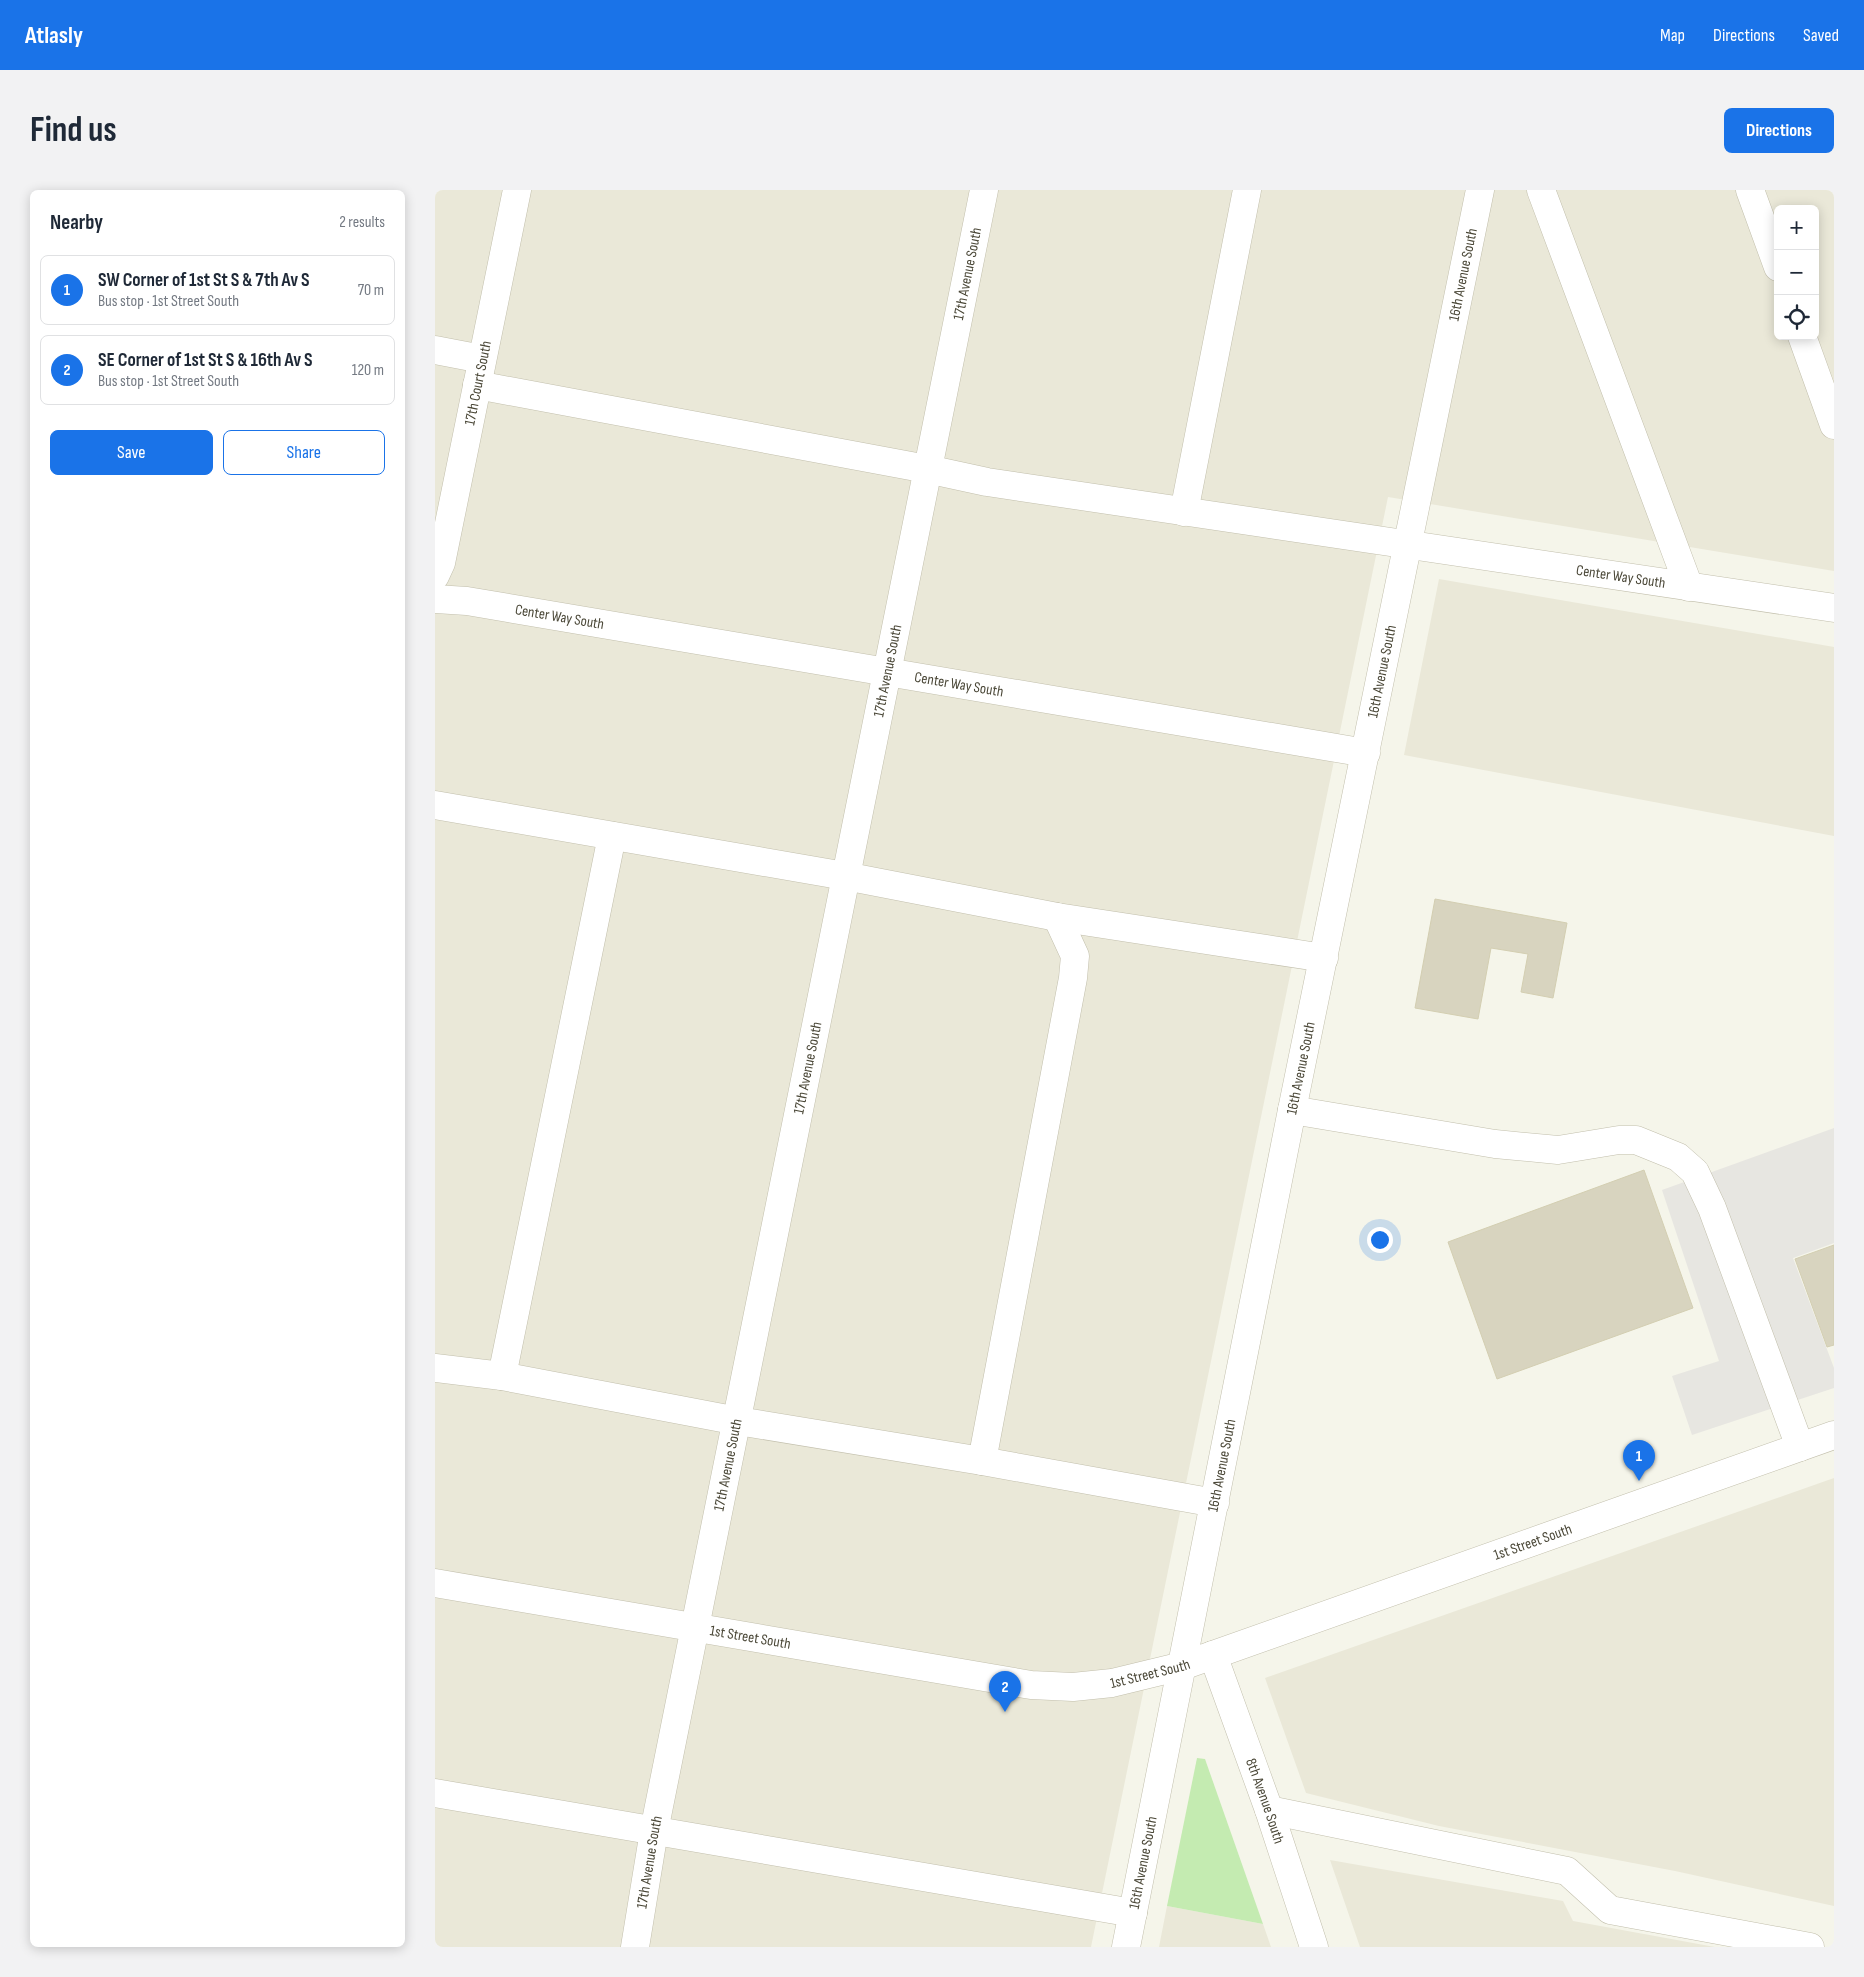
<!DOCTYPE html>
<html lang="en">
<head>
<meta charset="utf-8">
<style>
	body { margin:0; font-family:"Sofia Sans Condensed",sans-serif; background:#f2f2f3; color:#1f2937 }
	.controls { position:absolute; right:15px; top:15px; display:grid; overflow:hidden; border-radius:8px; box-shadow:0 2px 12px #0003 }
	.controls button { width:45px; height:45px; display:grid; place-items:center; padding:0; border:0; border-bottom:1px solid #e0e1e3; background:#fff; color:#1f2937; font:25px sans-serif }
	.you { position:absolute; left:944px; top:1049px; width:18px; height:18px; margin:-12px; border:4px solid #fff; border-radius:50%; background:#1a73e8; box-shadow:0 0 0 8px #1a73e833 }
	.badge { display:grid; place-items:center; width:32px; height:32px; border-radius:50%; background:#1a73e8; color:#fff; font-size:16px; font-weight:700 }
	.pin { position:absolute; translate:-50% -41px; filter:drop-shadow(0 1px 2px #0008) }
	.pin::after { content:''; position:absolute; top:26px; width:18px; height:15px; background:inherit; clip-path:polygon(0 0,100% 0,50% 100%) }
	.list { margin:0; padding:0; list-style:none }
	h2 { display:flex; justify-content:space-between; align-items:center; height:65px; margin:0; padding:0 20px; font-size:21px }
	h2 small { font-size:16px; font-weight:400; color:#747a83 }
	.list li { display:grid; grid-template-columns:32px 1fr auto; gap:15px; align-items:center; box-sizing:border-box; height:70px; margin:0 10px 10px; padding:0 10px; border:1px solid #e0e1e3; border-radius:8px }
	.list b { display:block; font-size:19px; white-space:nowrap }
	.list p { margin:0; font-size:16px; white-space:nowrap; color:#747a83 }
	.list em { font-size:16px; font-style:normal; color:#747a83 }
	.actions { display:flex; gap:10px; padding:15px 20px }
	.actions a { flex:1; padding:11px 0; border:1px solid #1a73e8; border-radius:8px; text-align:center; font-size:18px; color:#1a73e8 }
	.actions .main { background:#1a73e8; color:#fff }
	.icon { flex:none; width:28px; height:28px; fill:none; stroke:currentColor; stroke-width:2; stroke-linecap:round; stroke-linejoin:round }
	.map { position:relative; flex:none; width:1399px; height:1757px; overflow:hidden; border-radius:8px }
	header { display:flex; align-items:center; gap:30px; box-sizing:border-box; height:70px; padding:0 25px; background:#1a73e8; color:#fff }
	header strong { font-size:24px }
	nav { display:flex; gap:28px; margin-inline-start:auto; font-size:18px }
	.intro { display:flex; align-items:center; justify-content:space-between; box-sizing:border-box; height:120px; padding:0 30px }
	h1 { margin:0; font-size:35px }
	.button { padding:12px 22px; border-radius:8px; background:#1a73e8; color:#fff; font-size:18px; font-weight:700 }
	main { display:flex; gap:30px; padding:0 30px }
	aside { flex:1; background:#fff; border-radius:8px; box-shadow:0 2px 12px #0003 }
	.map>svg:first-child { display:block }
</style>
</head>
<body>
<header>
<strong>Atlasly</strong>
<nav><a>Map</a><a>Directions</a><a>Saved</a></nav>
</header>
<div class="intro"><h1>Find us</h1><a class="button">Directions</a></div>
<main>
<aside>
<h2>Nearby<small>2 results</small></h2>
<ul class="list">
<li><span class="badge">1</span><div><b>SW Corner of 1st St S &amp; 7th Av S</b><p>Bus stop · 1st Street South</p></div><em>70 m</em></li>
<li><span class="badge">2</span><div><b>SE Corner of 1st St S &amp; 16th Av S</b><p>Bus stop · 1st Street South</p></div><em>120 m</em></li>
</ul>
<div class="actions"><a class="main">Save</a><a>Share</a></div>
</aside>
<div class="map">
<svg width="1399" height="1757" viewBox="0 0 1399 1757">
	<rect width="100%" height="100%" fill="#f5f5ea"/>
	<path fill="#eae8d8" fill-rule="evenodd" d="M0 0H1399V381L953 307 656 1757H0ZM1343 19H1380V146H1343Z
		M1004 389 1399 457V646L969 565Z
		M1399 1288V1716L1240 1681 1004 1636 871 1603 830 1488Z
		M895 1670 1128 1711 1138 1731 1280 1757H925Z
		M732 1716 828 1734 836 1757H724Z"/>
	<path fill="#c4ebb1" d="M762 1568 770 1569 828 1734 732 1716Z"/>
	<path fill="#e7e6e1" d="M1399 938V1053L1358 1068 1399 1178V1198L1257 1245 1237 1186 1284 1171 1227 1000Z"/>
	<path fill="#d8d4bf" stroke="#d3ceb1" d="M1000 709 1132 733 1118 808 1086 802 1093 764 1056 758 1043 829 980 818Z
		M1209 980 1258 1118 1062 1189 1013 1052Z
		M1399 1055V1155L1392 1157 1360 1069Z"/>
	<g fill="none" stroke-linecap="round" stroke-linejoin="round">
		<g stroke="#c2bfac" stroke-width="29">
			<g id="minor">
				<path d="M1106 0 1254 397"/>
				<path d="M1315 0 1343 77"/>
				<path d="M1367 146 1399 235"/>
				<path d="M0 160 47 169"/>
				<path id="s1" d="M42 195 492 279 552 292 1399 418"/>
				<path d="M749 322 812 0"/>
				<path id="s2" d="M0 386 6 373 82 0"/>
				<path id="s3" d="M0 409 32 411 931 563"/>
				<path d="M0 615 410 686 622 727 889 768"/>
				<path d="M857 920 1060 954 1123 960 1184 950H1201L1243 967 1260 982 1277 1018 1365 1257"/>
				<path d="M0 1178 67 1186 303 1231 547 1271 780 1313"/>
				<path d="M67 1186 177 646"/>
				<path d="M547 1271 638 788 640 766 622 727"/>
				<path id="s4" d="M0 1393 596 1495 638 1497 677 1493 747 1476 1399 1245"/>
				<path id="s5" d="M778 1465 834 1620 879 1757"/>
				<path d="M0 1603 698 1723"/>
				<path d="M834 1620 1132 1681 1175 1720 1375 1757"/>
				<path id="s6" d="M200 1757 219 1641 549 0"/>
				<path id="s7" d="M691 1757 857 920 1045 0"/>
			</g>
		</g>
		<use href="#minor" stroke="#fff" stroke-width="28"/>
	</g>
	<g text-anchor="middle" stroke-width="5" stroke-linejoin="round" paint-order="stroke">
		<g font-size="15" fill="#4a4737" stroke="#fff">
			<text dy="5" stroke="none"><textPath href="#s6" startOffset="1706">17th Avenue South</textPath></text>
			<text dy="5" stroke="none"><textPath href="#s7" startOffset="1706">16th Avenue South</textPath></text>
			<text dy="5" stroke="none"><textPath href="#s2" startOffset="198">17th Court South</textPath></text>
			<text dy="5" stroke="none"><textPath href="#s1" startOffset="1160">Center Way South</textPath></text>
			<text dy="5" stroke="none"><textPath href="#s3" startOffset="126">Center Way South</textPath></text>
			<text dy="5" stroke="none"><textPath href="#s6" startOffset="1301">17th Avenue South</textPath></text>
			<text dy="5" stroke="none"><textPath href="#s7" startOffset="1301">16th Avenue South</textPath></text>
			<text dy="5" stroke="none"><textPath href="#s3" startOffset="531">Center Way South</textPath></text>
			<text dy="5" stroke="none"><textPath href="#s6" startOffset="896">17th Avenue South</textPath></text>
			<text dy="5" stroke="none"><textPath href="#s7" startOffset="896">16th Avenue South</textPath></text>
			<text dy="5" stroke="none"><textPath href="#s6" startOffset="491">17th Avenue South</textPath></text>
			<text dy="5" stroke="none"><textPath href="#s7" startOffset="491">16th Avenue South</textPath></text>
			<text dy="5" stroke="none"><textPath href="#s4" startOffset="1130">1st Street South</textPath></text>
			<text dy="5" stroke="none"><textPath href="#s4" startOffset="320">1st Street South</textPath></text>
			<text dy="5" stroke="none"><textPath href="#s4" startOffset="725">1st Street South</textPath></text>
			<text dy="5" stroke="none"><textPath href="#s5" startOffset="155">8th Avenue South</textPath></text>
			<text dy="5" stroke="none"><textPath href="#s6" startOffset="86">17th Avenue South</textPath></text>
			<text dy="5" stroke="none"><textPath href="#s7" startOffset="86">16th Avenue South</textPath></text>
		</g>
	</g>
</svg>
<div class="controls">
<button>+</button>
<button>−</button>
<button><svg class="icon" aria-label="locate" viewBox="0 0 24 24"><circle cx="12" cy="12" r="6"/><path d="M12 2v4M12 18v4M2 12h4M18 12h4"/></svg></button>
</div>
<div class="you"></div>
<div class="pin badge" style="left:1204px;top:1291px">1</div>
<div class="pin badge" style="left:570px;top:1522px">2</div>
</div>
</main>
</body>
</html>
